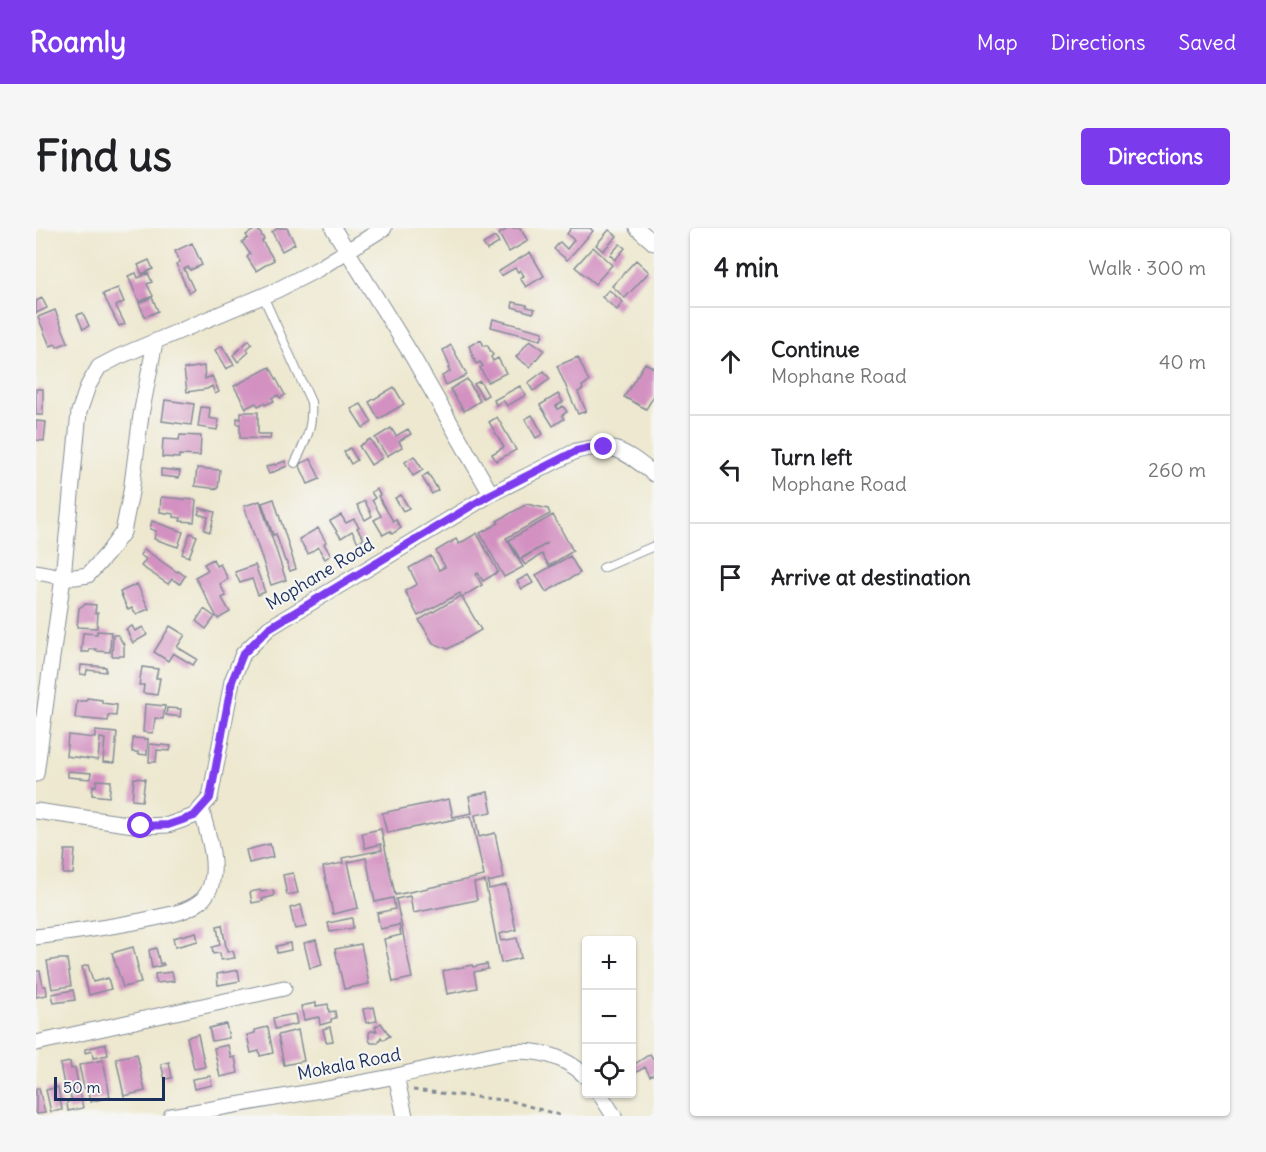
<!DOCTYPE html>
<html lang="en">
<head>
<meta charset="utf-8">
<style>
	body { margin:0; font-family:Delius,sans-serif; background:#f6f6f6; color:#202124 }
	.controls { position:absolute; right:18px; bottom:18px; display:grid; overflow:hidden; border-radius:6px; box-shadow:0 2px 4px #0004 }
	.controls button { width:54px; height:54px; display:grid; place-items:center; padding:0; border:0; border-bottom:2px solid #e0e0e0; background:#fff; color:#202124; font:30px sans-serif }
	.scale { position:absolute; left:18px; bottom:15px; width:111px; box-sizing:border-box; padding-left:6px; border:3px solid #1b2f5e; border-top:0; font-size:16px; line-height:21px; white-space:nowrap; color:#1b2f5e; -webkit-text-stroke:4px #f6f6f2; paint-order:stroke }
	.stop { position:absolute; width:18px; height:18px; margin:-14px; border:4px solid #7c3aed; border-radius:50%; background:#fff }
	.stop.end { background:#7c3aed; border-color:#fff; box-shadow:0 2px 6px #0008 }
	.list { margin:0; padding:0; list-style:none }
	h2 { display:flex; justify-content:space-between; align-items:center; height:78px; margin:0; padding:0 24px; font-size:26px }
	h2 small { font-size:20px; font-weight:400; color:#757577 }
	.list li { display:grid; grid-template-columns:39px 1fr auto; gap:18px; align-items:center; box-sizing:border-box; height:108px; padding:0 24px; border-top:2px solid #e0e0e0 }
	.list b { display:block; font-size:22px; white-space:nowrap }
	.list p { margin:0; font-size:20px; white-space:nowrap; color:#757577 }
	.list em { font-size:20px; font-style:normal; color:#757577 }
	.icon { flex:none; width:33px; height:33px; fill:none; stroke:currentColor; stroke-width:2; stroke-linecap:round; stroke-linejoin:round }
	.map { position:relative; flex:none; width:618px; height:888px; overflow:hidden; border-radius:6px }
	header { display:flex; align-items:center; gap:36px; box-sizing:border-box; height:84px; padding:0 30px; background:#7c3aed; color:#fff }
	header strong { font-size:28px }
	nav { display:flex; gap:33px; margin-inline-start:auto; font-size:21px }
	.intro { display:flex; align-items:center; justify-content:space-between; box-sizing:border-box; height:144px; padding:0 36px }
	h1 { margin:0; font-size:42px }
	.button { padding:15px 27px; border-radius:6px; background:#7c3aed; color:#fff; font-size:21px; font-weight:700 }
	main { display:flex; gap:36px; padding:0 36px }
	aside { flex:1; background:#fff; border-radius:6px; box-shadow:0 2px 4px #0004 }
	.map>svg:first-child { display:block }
</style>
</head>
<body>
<header>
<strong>Roamly</strong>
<nav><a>Map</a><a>Directions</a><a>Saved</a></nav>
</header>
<div class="intro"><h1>Find us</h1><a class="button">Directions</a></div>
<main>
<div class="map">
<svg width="618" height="888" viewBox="0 0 618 888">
	<rect width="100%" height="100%" fill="#f6f6f2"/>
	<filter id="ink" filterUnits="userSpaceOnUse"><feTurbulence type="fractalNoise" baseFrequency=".0167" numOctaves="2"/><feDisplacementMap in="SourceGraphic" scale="12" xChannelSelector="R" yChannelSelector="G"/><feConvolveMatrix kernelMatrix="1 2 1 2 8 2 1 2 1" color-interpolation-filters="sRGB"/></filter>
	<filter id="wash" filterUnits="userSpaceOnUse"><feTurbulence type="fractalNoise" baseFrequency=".008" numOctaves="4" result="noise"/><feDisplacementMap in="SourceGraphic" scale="24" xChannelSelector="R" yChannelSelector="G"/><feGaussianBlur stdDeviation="1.35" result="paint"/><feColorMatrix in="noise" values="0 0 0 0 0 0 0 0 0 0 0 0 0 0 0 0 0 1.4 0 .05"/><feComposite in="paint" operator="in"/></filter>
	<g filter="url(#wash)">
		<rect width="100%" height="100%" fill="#ede8cf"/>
		<g id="blocks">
			<path fill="#d391c1" d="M221 0 228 11 226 13 238 32 220 43 211 29 214 26 206 14 212 10 210 7Z
				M242 0H251L259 16 246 23 236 4Z
				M473 0H484L492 13 473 24 463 6Z
				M535 0H554L557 3 531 32 518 21 524 14 531 21 538 12 531 6Z
				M573 2 581 8 567 23 560 17Z
				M459 9 463 15 451 22 447 16Z
				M156 15 166 37 154 42 152 39 148 41 158 62 153 65 140 36 144 34 139 23Z
				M584 16 589 20 579 32 574 27Z
				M557 19 576 37 559 56 539 39Z
				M494 24 508 48 490 59 484 50 488 48 484 42 482 44 479 40 465 48 462 44Z
				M113 32 117 41 106 46 102 37Z
				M600 32 613 44 589 70 576 58Z
				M100 45 102 50 112 45 116 54 111 56 117 68 103 74 92 48Z
				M82 60 88 74 80 78 89 96 83 98 67 66Z
				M573 62 587 74 581 82 566 69Z
				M116 69 122 83 109 89 103 75Z
				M6 70 11 80 0 85V73Z
				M477 74 491 77V79L499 81 497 85 476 79Z
				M19 82 32 114 21 119 20 116 14 118 2 89Z
				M47 85 53 98 47 101 41 87Z
				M457 91 507 104 505 112 455 99Z
				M213 112 216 116 211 121 213 124 202 134 197 127Z
				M445 112 448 118 451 117 457 127 455 129 457 133 462 130 470 145 452 154 444 140 447 138 444 134 440 136 433 118Z
				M494 112 508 122 494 139 480 129Z
				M415 117 431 147 410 157 406 148 414 144 412 140 414 139 407 122Z
				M186 118 198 137 190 141 179 122Z
				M542 129 553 154 546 158 547 161 542 164 550 183 542 186 521 138Z
				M609 135 618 140V168L610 181 588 169Z
				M168 138 169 151 176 148 183 164 179 166 176 158 171 161 151 164 148 141Z
				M234 139 249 167 244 170 242 167 236 170 238 173 229 177 228 175 222 178 220 175 210 180 198 158Z
				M508 143 514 151 497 163 492 155Z
				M431 151 444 173 428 183 414 161Z
				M444 153 452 167 447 170 438 156Z
				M484 158 490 167 471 178 467 172 460 177 458 172Z
				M358 159 368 176 343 191 333 174Z
				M0 161H7V187H0Z
				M522 166 527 174 520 178 522 181 527 178 531 184 526 187 528 191 517 198 504 177Z
				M129 172 158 176 155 197 126 193Z
				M325 176 336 194 327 200 315 181Z
				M165 179 174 180 173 190 183 192 181 202 162 199Z
				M205 184H222V206H235L234 211 204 210V196H201V190L205 191Z
				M496 187 507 206 500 210 489 191Z
				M461 189 480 222 460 233 456 226 468 219 453 194Z
				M0 193 10 194 8 213 0 212Z
				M355 200 360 208 372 201 375 206 363 213 366 219 351 228 339 210Z
				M144 207 165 208 164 228 143 227V230L126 229 127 211 143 212Z
				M334 211 346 230 335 237 323 218Z
				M314 220 321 232 315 236 308 224Z
				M378 228 387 242 377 248 369 234Z
				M275 231 284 251 272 256 263 236Z
				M249 233 251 238 233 246 230 239 238 236 239 237Z
				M161 240 184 242 182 261 159 258Z
				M125 241 144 243 143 250 125 248Z
				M392 245 402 262 396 266 386 249Z
				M341 261 344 267 342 268 357 293 360 292 365 300 356 306 354 303 347 307 338 292 345 288 336 272 339 270 335 264Z
				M365 267 373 280 367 283 359 270Z
				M125 269 160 272 158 294 144 293 145 290 138 289V286L124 284Z
				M238 271 260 341 254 343 250 333H249L240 306 237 307 226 275Z
				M224 273 250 352 235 357 208 278Z
				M329 273 336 288 329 292 321 277Z
				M491 276 512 281 514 286 470 310 487 339 468 349 444 305 463 295 461 293Z
				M164 280 179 284 174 304 168 302 172 289 162 286Z
				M305 287 310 295 318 291 323 299 321 300 328 311 322 314 316 303 305 310 294 293Z
				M517 287 537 323 513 338 506 326 489 337 485 331 512 315 484 331 473 312Z
				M116 293 147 304 142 319 118 311 120 303 114 301Z
				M282 300 290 314 288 316 295 327 289 331 282 319 272 326 263 311Z
				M154 305 161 308 153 329 146 326Z
				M441 305 462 344 447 353 442 345 440 346 446 357 426 369 445 402 412 421 397 415 383 392 425 368 424 365 382 388 369 363 381 356 373 340 395 328 403 342 409 339 400 323 420 311 423 316Z
				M108 321 141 344 142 343 149 348 144 356 136 351 132 356 105 338 110 331 104 327Z
				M534 328 544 345 510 364 500 347Z
				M177 331 180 338 184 336 192 351 184 356 190 368 186 370 194 384 182 391 159 349 172 342 168 336Z
				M219 337 229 364 222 367 216 351 204 355 199 344Z
				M492 347 497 355 486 361 481 353Z
				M101 356 113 381 100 386 96 380 92 382 84 364Z
				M49 376 60 377 59 385H62L61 400 41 399 43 380Z
				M168 381 179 389 170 401 160 393Z
				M96 398 99 403 107 399 111 407 97 415 90 401Z
				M134 398 149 407 141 419 161 431 157 437 137 425 132 433 118 424Z
				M61 403 75 404 74 424 60 423V421H53V424H45L47 405 61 406Z
				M77 407H82L88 417V428H76Z
				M45 437 70 439V444L51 442 50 447 44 446Z
				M106 439 122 441 120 450H124L121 467 107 465 108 457H103Z
				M51 470 66 472V475L81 477 80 488 73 487 72 493 39 490 41 473H50Z
				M109 476 129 478 127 491 119 490 117 505 107 504Z
				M131 480 145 481 144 489 130 487Z
				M59 503 81 505 78 535 67 534 69 511 64 510 62 532 30 528 32 507 59 510Z
				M97 510 112 511 111 527 102 526V524H96Z
				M114 516 135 518 134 523 121 522 120 534H113Z
				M32 543 55 545 54 551 32 549Z
				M98 550 109 551 106 573 96 572Z
				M61 552 75 553 73 569 56 567 57 557 60 558Z
				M452 564 456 584 439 587 443 609 459 605 468 650 452 654 453 661 470 657 480 702 463 706 465 713 481 710 485 730 465 735 449 653 438 655 441 672 377 685 374 668 360 671 376 750 357 754 348 711 365 707 363 697 344 701 341 685 359 681 357 670 339 674 330 630 312 634 322 680 297 686 287 639 307 635 306 630 346 622 345 616 329 620 326 605 345 601 359 667 448 648 435 588 351 605 346 585 413 571 417 589 436 585 433 568Z
				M234 616 237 629 213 635 210 622Z
				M29 622H39L37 646H27Z
				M257 645 262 665 251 667 247 647Z
				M224 662 225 664 237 662 238 668 226 671 227 673 216 675 214 664Z
				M265 677 270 699 259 701 254 680Z
				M316 690 317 700 294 704 292 695Z
				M186 697 191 724 197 723 199 730 185 732 184 725 177 726 176 719 184 717 181 698Z
				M160 704 162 713 139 719 137 710Z
				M280 712 286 737 274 740 268 715Z
				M254 715 255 722 241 725 240 718Z
				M325 716 333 756 308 761 299 721Z
				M97 719 102 739H101L105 755 87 759 76 725Z
				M120 720 124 736 127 735 128 737 116 740 113 722Z
				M22 731H31L35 758 16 761 11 733Z
				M451 736 452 741 438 744 441 760 411 766 407 743 436 737 437 739Z
				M52 737 57 754 72 750 75 761 53 767 46 739Z
				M202 742 204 753 182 757 181 746Z
				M0 743H4L7 758H10L11 767 0 769Z
				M136 744 138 753 120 755 119 746Z
				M37 762 39 772 18 775 16 766Z
				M280 775V778L292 776 293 784 299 783 300 790 295 791V794L284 797 283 789 268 792 265 778Z
				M338 779 341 793 330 795 327 781Z
				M259 786 261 796 239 801 237 790Z
				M345 795 354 808 347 812 345 809 342 815H335L333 812V805L335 803H341L339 799Z
				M190 796 193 810 176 813 173 800Z
				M232 799 237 825 224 828 223 823 215 825 211 807 219 805V802Z
				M294 799 297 813 290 814 287 801Z
				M262 802 268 833 248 837 242 807Z
				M162 806 169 839 158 841 151 809Z
				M70 816 72 827 57 830 56 823 49 825V821Z
				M192 817 195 830 199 829 202 845 184 849 178 820Z
				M101 826 109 863 88 868 80 830Z
				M614 826 618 832V846L614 848 609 839 596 847V838Z
				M67 832 74 869 54 874 51 860H48L43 837Z
				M34 834 35 841 39 840 47 880 32 883 31 874 36 873 34 866 30 867 24 836Z
				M133 834 136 850 129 851 125 836Z
				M174 848 176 857 158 861 156 851Z
				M22 859 26 882 15 884 10 862Z
				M3 860 9 885 0 886V861Z"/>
		</g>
	</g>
	<g filter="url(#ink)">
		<use href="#blocks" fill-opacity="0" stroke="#848c96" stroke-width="1.5"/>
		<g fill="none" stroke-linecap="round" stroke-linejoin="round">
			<g stroke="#848c96" stroke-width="10">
				<path id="service" d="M227 68 275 174C277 201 270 212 259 235
					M567 340 618 318"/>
			</g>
			<g stroke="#848c96" stroke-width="17">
				<path id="minor" d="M297 0 375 126 455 266
					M601 0 618 15
					M0 344 27 349H39L52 347 71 326 87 304 95 264 105 187 119 114
					M0 546 27 349 43 184 52 158 63 139 82 129 241 62 282 41 348 0
					M0 583 105 598 132 597 158 588 174 570 196 453 207 426 233 400 455 266 540 223C578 213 589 224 618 246
					M0 709C38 704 77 699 114 691 131 687 148 685 162 675 169 671 175 660 176 652 181 629 170 602 165 580
					M0 815 248 760
					M360 848 369 888
					M564 866 578 888
					M135 888C210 875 285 863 360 848 383 843 407 837 431 832 452 827 476 821 498 824 517 826 537 835 550 849"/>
			</g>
			<path stroke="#848c96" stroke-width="3" stroke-dasharray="4.5 4.5" stroke-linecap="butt" d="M377 862 475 873 527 888"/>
			<use href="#service" stroke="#fff" stroke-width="8"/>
			<use href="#minor" stroke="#fff" stroke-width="15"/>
		</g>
	</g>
	<g fill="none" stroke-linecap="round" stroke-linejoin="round" filter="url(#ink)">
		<path stroke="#7c3aed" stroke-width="8" d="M105 598 132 597 158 588 174 570 196 453 207 426 233 400 455 266 540 223 553 220 568 219"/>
	</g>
	<g text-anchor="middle" stroke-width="4.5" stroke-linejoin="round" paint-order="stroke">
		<g font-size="18" fill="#1b2f5e" stroke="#f6f6f2">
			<text transform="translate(284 346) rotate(-31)" y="6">Mophane Road</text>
			<text transform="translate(313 836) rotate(-11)" y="6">Mokala Road</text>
		</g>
	</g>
</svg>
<div class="controls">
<button>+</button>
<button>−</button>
<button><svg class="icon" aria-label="locate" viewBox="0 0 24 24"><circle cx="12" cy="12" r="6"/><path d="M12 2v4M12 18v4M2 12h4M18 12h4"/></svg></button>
</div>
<div class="scale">50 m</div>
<div class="stop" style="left:105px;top:598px"></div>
<div class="stop end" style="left:568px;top:219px"></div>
</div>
<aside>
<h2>4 min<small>Walk · 300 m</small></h2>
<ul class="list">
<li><svg class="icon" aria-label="ahead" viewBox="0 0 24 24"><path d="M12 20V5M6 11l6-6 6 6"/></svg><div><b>Continue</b><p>Mophane Road</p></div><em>40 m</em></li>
<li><svg class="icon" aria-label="left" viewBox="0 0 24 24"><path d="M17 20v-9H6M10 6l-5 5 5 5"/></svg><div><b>Turn left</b><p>Mophane Road</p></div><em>260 m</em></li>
<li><svg class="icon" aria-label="arrive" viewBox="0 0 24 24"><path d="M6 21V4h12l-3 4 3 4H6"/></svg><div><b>Arrive at destination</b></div></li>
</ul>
</aside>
</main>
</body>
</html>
